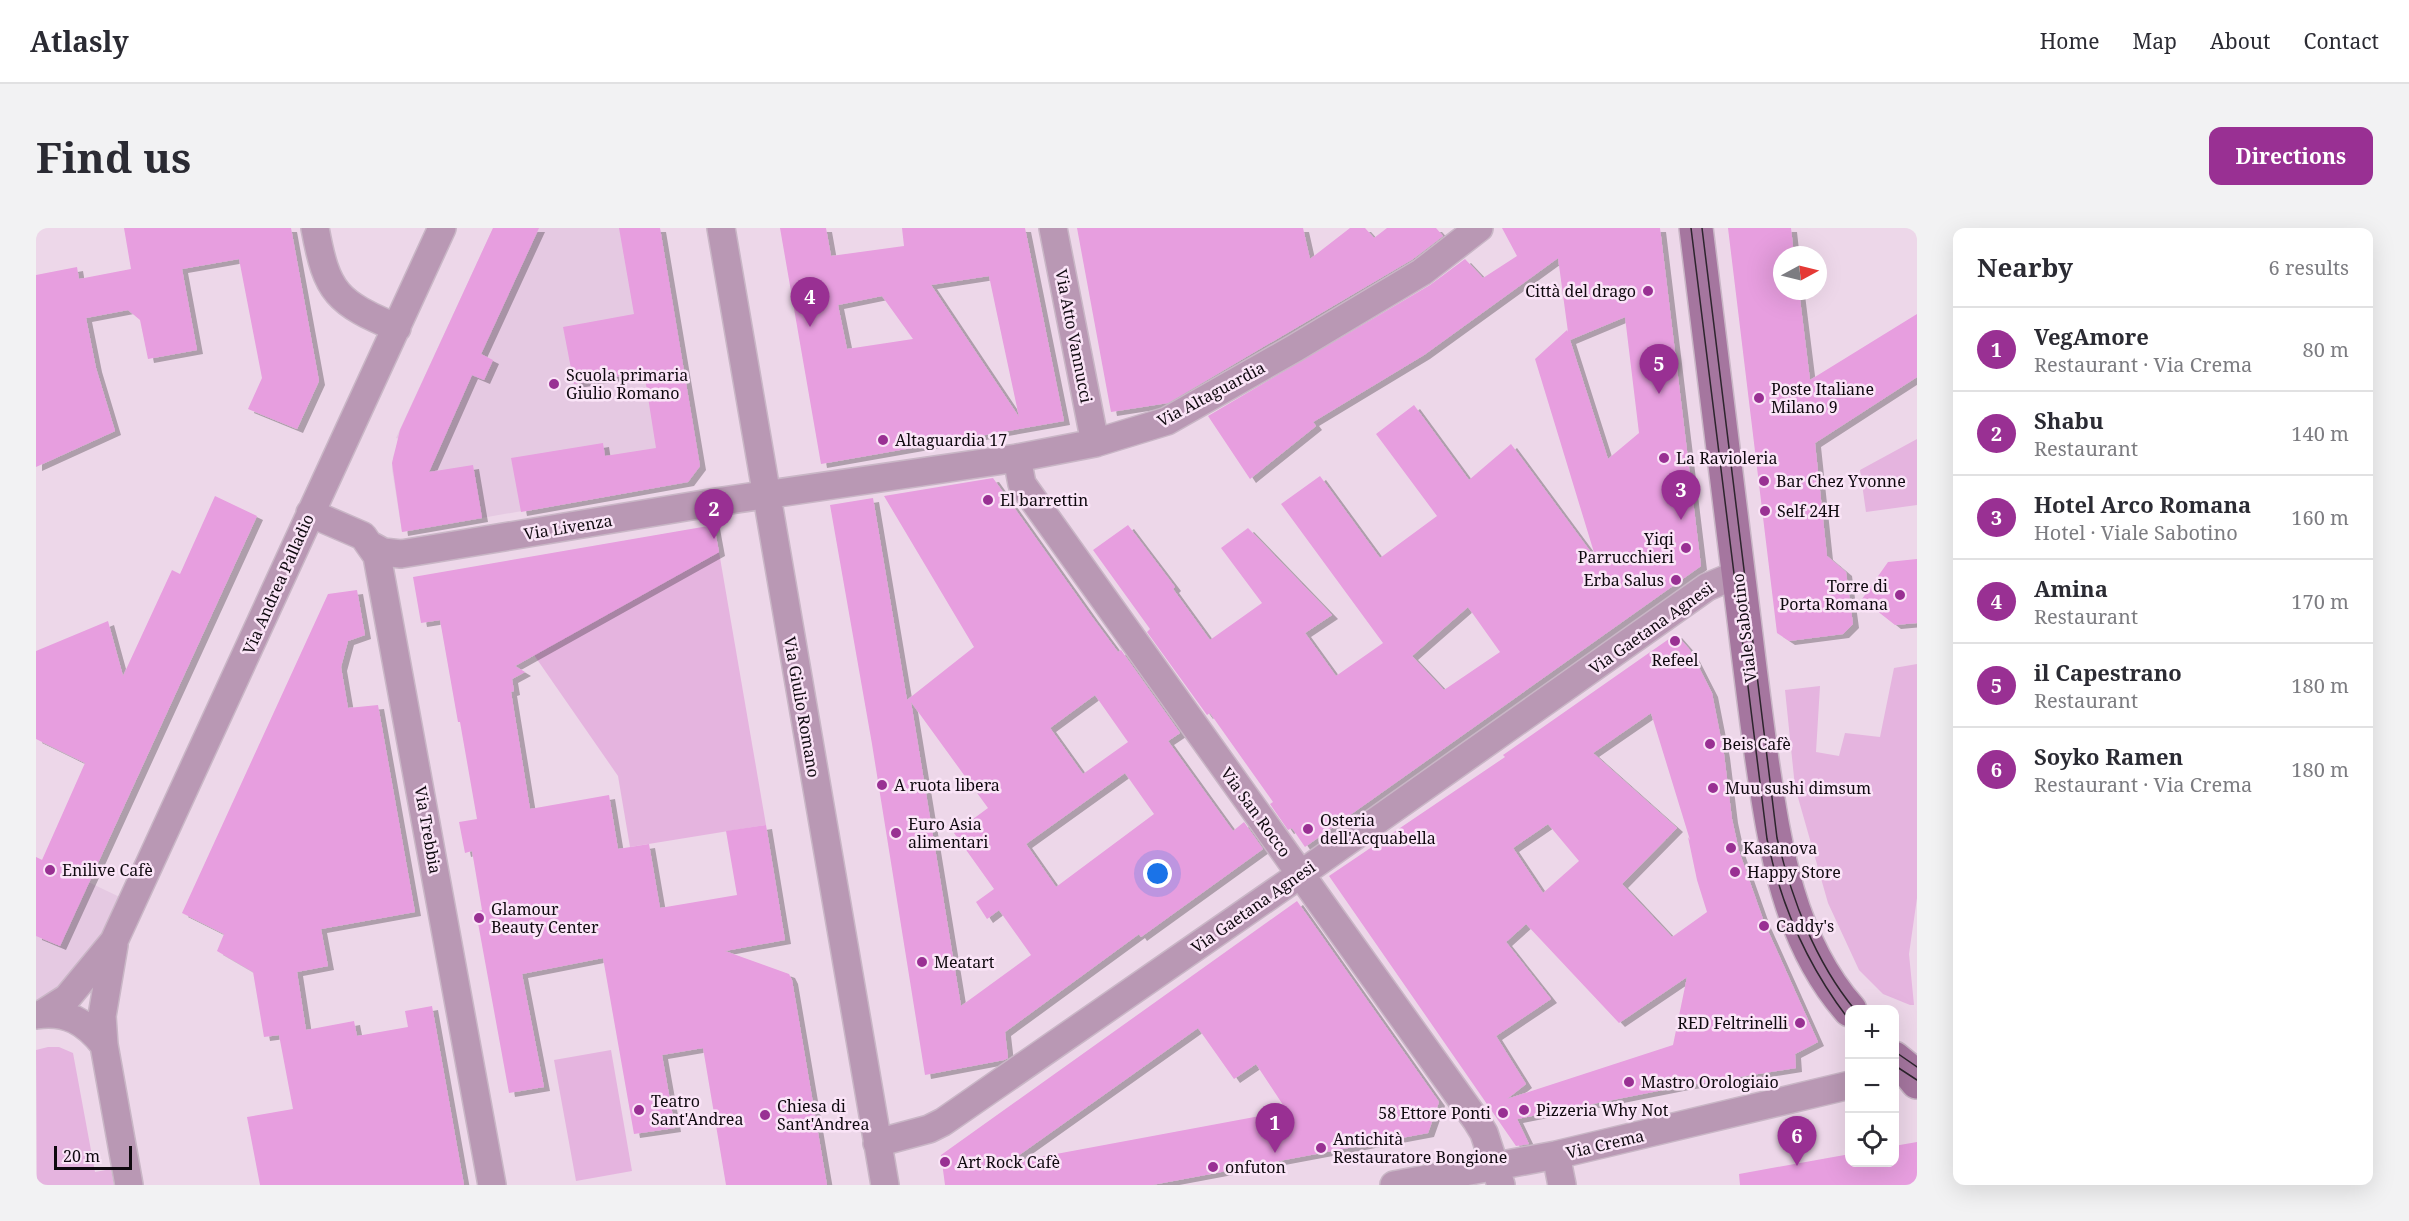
<!DOCTYPE html>
<html lang="en">
<head>
<meta charset="utf-8">
<style>
	body { margin:0; font-family:"Noto Serif",serif; background:#f2f2f3; color:#2b2b33 }
	.controls { position:absolute; right:18px; bottom:18px; display:grid; overflow:hidden; border-radius:12px; box-shadow:0 6px 24px #0002 }
	.controls button { width:54px; height:54px; display:grid; place-items:center; padding:0; border:0; border-bottom:2px solid #e1e1e2; background:#fff; color:#2b2b33; font:30px sans-serif }
	.compass { position:absolute; left:1737px; top:18px; width:54px; height:54px; border-radius:50%; background:#fff; box-shadow:0 6px 24px #0002; rotate:83deg }
	.scale { position:absolute; left:18px; bottom:15px; width:78px; box-sizing:border-box; padding-left:6px; border:3px solid #0f090f; border-top:0; font-size:16px; line-height:21px; white-space:nowrap; color:#0f090f; -webkit-text-stroke:4px #fae4f7; paint-order:stroke }
	.you { position:absolute; left:1122px; top:646px; width:21px; height:21px; margin:-15px; border:4px solid #fff; border-radius:50%; background:#1a73e8; box-shadow:0 0 0 9px #1a73e833 }
	.badge { display:grid; place-items:center; width:39px; height:39px; border-radius:50%; background:#993093; color:#fff; font-size:20px; font-weight:700 }
	.pin { position:absolute; translate:-50% -50px; filter:drop-shadow(0 2px 3px #0008) }
	.pin::after { content:''; position:absolute; top:32px; width:21px; height:18px; background:inherit; clip-path:polygon(0 0,100% 0,50% 100%) }
	.list { margin:0; padding:0; list-style:none }
	h2 { display:flex; justify-content:space-between; align-items:center; height:78px; margin:0; padding:0 24px; font-size:26px }
	h2 small { font-size:20px; font-weight:400; color:#7c7c81 }
	.list li { display:grid; grid-template-columns:39px 1fr auto; gap:18px; align-items:center; box-sizing:border-box; height:84px; padding:0 24px; border-top:2px solid #e1e1e2 }
	.list b { display:block; font-size:22px; white-space:nowrap }
	.list p { margin:0; font-size:20px; white-space:nowrap; color:#7c7c81 }
	.list em { font-size:20px; font-style:normal; color:#7c7c81 }
	.icon { flex:none; width:33px; height:33px; fill:none; stroke:currentColor; stroke-width:2; stroke-linecap:round; stroke-linejoin:round }
	.map { position:relative; flex:none; width:1881px; height:957px; overflow:hidden; border-radius:12px }
	header { display:flex; align-items:center; gap:36px; box-sizing:border-box; height:84px; padding:0 30px; background:#fff; border-bottom:2px solid #e1e1e2 }
	header strong { font-size:28px }
	nav { display:flex; gap:33px; margin-inline-start:auto; font-size:21px }
	.intro { display:flex; align-items:center; justify-content:space-between; box-sizing:border-box; height:144px; padding:0 36px }
	h1 { margin:0; font-size:42px }
	.button { padding:15px 27px; border-radius:12px; background:#993093; color:#fff; font-size:21px; font-weight:700 }
	main { display:flex; gap:36px; padding:0 36px }
	aside { flex:1; background:#fff; border-radius:12px; box-shadow:0 6px 24px #0002 }
	.map>svg:first-child { display:block }
</style>
</head>
<body>
<header>
<strong>Atlasly</strong>
<nav><a>Home</a><a>Map</a><a>About</a><a>Contact</a></nav>
</header>
<div class="intro"><h1>Find us</h1><a class="button">Directions</a></div>
<main>
<div class="map">
<svg width="1881" height="957" viewBox="0 0 1881 957">
	<defs>
		<filter id="shadow"><feDropShadow dx="6" dy="4" stdDeviation="0" flood-color="#0004"/></filter>
	</defs>
	<rect width="100%" height="100%" fill="#edd7e9"/>
	<path fill="#e5c9e2" d="M457 0H624L664 238 652 254 366 304 356 241 357 229 363 211 360 210Z
		M0 629 92 673 75 710 0 783Z"/>
	<path fill="#e5b4df" d="M1881 211V277L1830 284 1824 242Z
		M683 324 730 597 594 619 582 548 498 427Z
		M1881 436V670L1873 726 1878 777H1874L1847 766 1823 742 1792 675 1759 559 1749 462 1784 458 1780 524 1803 528 1809 505 1844 509 1858 440Z
		M12 819H23L37 825 59 944 75 941 78 957H1L0 822Z
		M575 822 596 943 540 953 518 832Z"/>
	<path fill="#e79edf" fill-rule="evenodd" filter="url(#shadow)" d="M88 0H255L283 153 261 201 212 181 226 150 203 31 146 41 161 122 112 131 104 92 92 82 50 90 60 140 79 203 0 239V47L41 39 43 51 95 41Z
		M457 0H503L445 126 457 132 448 152 436 147 393 244 437 237 446 290 366 304 356 235 364 202Z
		M583 0H624L664 238 652 254 485 284 475 230 567 215 569 228 620 220 608 144 538 156 527 99 598 86Z
		M744 0H790L795 28 868 18 866 0H989L1028 193 785 236ZM953 48 961 86 983 189 895 57ZM846 68 877 111 811 121 802 77Z
		M1041 0H1267L1274 31 1314 0H1329L1338 10 1351 0H1400L1407 8 1377 31 1132 175 1075 184Z
		M1466 0H1624L1665 338 1269 619 1256 600 1252 602 1234 576 1237 574 1174 485 1171 487 1111 404 1114 401 1057 322 1092 297 1139 359 1137 361 1174 412 1226 375 1185 320 1212 300 1296 387 1269 405 1300 448 1347 415 1245 276 1284 248 1344 330 1401 288 1340 206 1378 177 1433 252 1475 216 1560 331 1499 131 1531 102 1532 104 1522 30 1388 127 1277 194 1280 198 1214 251 1172 188 1394 57 1429 31 1447 50 1481 28ZM1589 89 1603 205 1572 231 1534 112ZM1432 379 1464 424 1408 462 1376 428Z
		M1692 0H1755L1758 27H1746V63H1763L1774 152 1881 86V149L1779 215 1791 328 1810 344 1817 396 1807 406 1753 413 1741 405Z
		M957 250 1056 389 1082 424 1085 422 1144 505 1132 513 1197 603 1208 594 1227 621 1105 709 1103 706 969 804 972 830 968 832 889 847 836 516 794 277 837 270 871 472 938 419 848 268ZM1059 467 1092 514 1047 546 1014 500ZM875 474 952 580 918 605 958 661 940 674 951 691 963 682 995 727 925 778ZM1089 545 1118 586 1020 659 990 616Z
		M179 268 221 288 24 718 0 708V629L6 632 49 535 0 511V423L72 393 87 448 136 342 144 346Z
		M678 297 683 324 479 438 489 444 476 451 478 463 475 464 494 581 573 567 582 621 613 616 624 680 701 667 690 603 730 597 749 712 689 723 753 746 756 752 791 957H690L667 820 626 827 639 900 598 906 567 730 486 746 508 859 473 865 440 684 446 682 436 623 429 625 423 594 441 591 424 494H422L404 392 385 395 377 349Z
		M1881 331V395L1859 397 1826 371 1852 334Z
		M321 362 329 407 312 413 305 439 312 480 342 477 379 684 285 701 292 738 261 744 270 802 318 793 321 808 372 799 369 783 396 778 428 957H224L211 889 257 881 243 807 228 809 217 744 181 723 188 706 146 685 292 366Z
		M1640 406 1654 422 1676 465 1688 526 1696 591 1703 623 1728 694 1782 814 1759 826 1760 840 1647 858 1481 891 1493 916 1480 918 1293 648 1469 529 1467 527ZM1615 485 1654 612 1652 609 1661 652 1671 684 1636 709 1586 656 1641 600 1557 525ZM1512 596 1543 633 1507 665 1477 620ZM1490 696 1583 795 1651 749 1637 817 1471 871 1490 856 1460 808 1515 771 1470 714Z
		M1261 673 1403 874 1392 905 1116 957H909L905 927ZM1162 800 1198 851 1220 836 1251 883 972 935Z
		M1881 914V957H1704L1703 946 1814 926V934H1858V918Z"/>
	<g fill="none" stroke-linecap="round" stroke-linejoin="round">
		<g stroke="#c9b6c6" stroke-width="30">
			<path id="street" d="M279 0C291 66 301 74 361 100
				M685 0 849 957
				M1017 0 1059 215
				M981 230 986 256 1440 892 1448 905 1465 957
				M274 285 327 308 341 328 456 957
				M336 318 347 324 365 326 680 274 981 230 1059 215 1131 193 1259 120 1386 44 1443 0
				M78 717 66 788 68 817 93 957
				M6 786 31 770 78 713 406 0
				M0 787C30 782 50 794 68 817
				M841 915 893 901 907 894 1265 646 1671 359 1702 346
				M1520 927 1526 957
				M1358 957 1520 927 1814 857"/>
		</g>
		<g stroke="#c9b6c6" stroke-width="36">
			<path id="secondary" d="M1660 0C1674 114 1688 229 1702 343 1710 406 1717 469 1726 532 1739 620 1753 713 1814 782
				M1858 830 1869 839 1881 854"/>
		</g>
		<use href="#street" stroke="#b998b4" stroke-width="27"/>
		<use href="#secondary" stroke="#a5769f" stroke-width="33"/>
		<path stroke="#2d252d" stroke-width="1.5" d="M1655 0 1731 611C1745 678 1772 739 1814 793
			M1666 0 1741 610C1756 671 1778 732 1819 782
			M1858 823 1881 839
			M1858 837 1881 852"/>
	</g>
	<g fill="#993093" stroke="#fae4f7" stroke-width="2">
		<circle cx="1612" cy="63" r="6"/>
		<circle cx="518" cy="156" r="6"/>
		<circle cx="1723" cy="170" r="6"/>
		<circle cx="847" cy="212" r="6"/>
		<circle cx="1628" cy="230" r="6"/>
		<circle cx="1728" cy="253" r="6"/>
		<circle cx="952" cy="272" r="6"/>
		<circle cx="1729" cy="283" r="6"/>
		<circle cx="1650" cy="320" r="6"/>
		<circle cx="1640" cy="352" r="6"/>
		<circle cx="1864" cy="367" r="6"/>
		<circle cx="1639" cy="413" r="6"/>
		<circle cx="1674" cy="516" r="6"/>
		<circle cx="846" cy="557" r="6"/>
		<circle cx="1677" cy="560" r="6"/>
		<circle cx="1272" cy="601" r="6"/>
		<circle cx="860" cy="605" r="6"/>
		<circle cx="1695" cy="620" r="6"/>
		<circle cx="14" cy="642" r="6"/>
		<circle cx="1699" cy="644" r="6"/>
		<circle cx="443" cy="690" r="6"/>
		<circle cx="1728" cy="698" r="6"/>
		<circle cx="886" cy="734" r="6"/>
		<circle cx="1764" cy="795" r="6"/>
		<circle cx="1593" cy="854" r="6"/>
		<circle cx="603" cy="882" r="6"/>
		<circle cx="1488" cy="882" r="6"/>
		<circle cx="1467" cy="885" r="6"/>
		<circle cx="729" cy="887" r="6"/>
		<circle cx="1285" cy="920" r="6"/>
		<circle cx="909" cy="934" r="6"/>
		<circle cx="1177" cy="939" r="6"/>
	</g>
	<g text-anchor="middle" stroke-width="5" stroke-linejoin="round" paint-order="stroke">
		<g font-size="16" fill="#0f090f" stroke="#fae4f7" text-anchor="start">
			<text x="1600" y="69" text-anchor="end">Città del drago</text>
			<text x="530" y="153">Scuola primaria<tspan x="530" dy="18">Giulio Romano</tspan></text>
			<text x="1735" y="167">Poste Italiane<tspan x="1735" dy="18">Milano 9</tspan></text>
			<text x="859" y="218">Altaguardia 17</text>
			<text x="1640" y="236">La Ravioleria</text>
			<text x="1740" y="259">Bar Chez Yvonne</text>
			<text x="964" y="278">El barrettin</text>
			<text x="1741" y="289">Self 24H</text>
			<text x="1638" y="317" text-anchor="end">Yiqi<tspan x="1638" dy="18">Parrucchieri</tspan></text>
			<text x="1628" y="358" text-anchor="end">Erba Salus</text>
			<text x="1852" y="364" text-anchor="end">Torre di<tspan x="1852" dy="18">Porta Romana</tspan></text>
			<text x="1639" y="438" text-anchor="middle">Refeel</text>
			<text x="1686" y="522">Beis Cafè</text>
			<text x="858" y="563">A ruota libera</text>
			<text x="1689" y="566">Muu sushi dimsum</text>
			<text x="1284" y="598">Osteria<tspan x="1284" dy="18">dell'Acquabella</tspan></text>
			<text x="872" y="602">Euro Asia<tspan x="872" dy="18">alimentari</tspan></text>
			<text x="1707" y="626">Kasanova</text>
			<text x="26" y="648">Enilive Cafè</text>
			<text x="1711" y="650">Happy Store</text>
			<text x="455" y="687">Glamour<tspan x="455" dy="18">Beauty Center</tspan></text>
			<text x="1740" y="704">Caddy's</text>
			<text x="898" y="740">Meatart</text>
			<text x="1752" y="801" text-anchor="end">RED Feltrinelli</text>
			<text x="1605" y="860">Mastro Orologiaio</text>
			<text x="615" y="879">Teatro<tspan x="615" dy="18">Sant'Andrea</tspan></text>
			<text x="741" y="884">Chiesa di<tspan x="741" dy="18">Sant'Andrea</tspan></text>
			<text x="1500" y="888">Pizzeria Why Not</text>
			<text x="1455" y="891" text-anchor="end">58 Ettore Ponti</text>
			<text x="1297" y="917">Antichità<tspan x="1297" dy="18">Restauratore Bongione</tspan></text>
			<text x="921" y="940">Art Rock Cafè</text>
			<text x="1189" y="945">onfuton</text>
		</g>
		<g font-size="16" fill="#0f090f" stroke="#fae4f7">
			<text transform="translate(1038 108) rotate(79)" y="6">Via Atto Vannucci</text>
			<text transform="translate(1175 166) rotate(-28)" y="6">Via Altaguardia</text>
			<text transform="translate(532 299) rotate(-9)" y="6">Via Livenza</text>
			<text transform="translate(242 356) rotate(-66)" y="6">Via Andrea Palladio</text>
			<text transform="translate(1615 400) rotate(-35)" y="6">Via Gaetana Agnesi</text>
			<text transform="translate(1708 400) rotate(-97)" y="6">Viale Sabotino</text>
			<text transform="translate(766 479) rotate(80)" y="6">Via Giulio Romano</text>
			<text transform="translate(1220 584) rotate(54)" y="6">Via San Rocco</text>
			<text transform="translate(392 602) rotate(80)" y="6">Via Trebbia</text>
			<text transform="translate(1217 679) rotate(-35)" y="6">Via Gaetana Agnesi</text>
			<text transform="translate(1569 916) rotate(-13)" y="6">Via Crema</text>
		</g>
	</g>
</svg>
<div class="controls">
<button>+</button>
<button>−</button>
<button><svg class="icon" aria-label="locate" viewBox="0 0 24 24"><circle cx="12" cy="12" r="6"/><path d="M12 2v4M12 18v4M2 12h4M18 12h4"/></svg></button>
</div>
<svg class="compass" viewBox="-18 -18 36 36"><path d="M0-13l5 13h-10z" fill="#e53935"/><path d="M0 13l5-13h-10z" fill="#7c7c81"/></svg>
<div class="scale">20 m</div>
<div class="you"></div>
<div class="pin badge" style="left:1239px;top:925px">1</div>
<div class="pin badge" style="left:678px;top:311px">2</div>
<div class="pin badge" style="left:1645px;top:292px">3</div>
<div class="pin badge" style="left:774px;top:99px">4</div>
<div class="pin badge" style="left:1623px;top:166px">5</div>
<div class="pin badge" style="left:1761px;top:938px">6</div>
</div>
<aside>
<h2>Nearby<small>6 results</small></h2>
<ul class="list">
<li><span class="badge">1</span><div><b>VegAmore</b><p>Restaurant · Via Crema</p></div><em>80 m</em></li>
<li><span class="badge">2</span><div><b>Shabu</b><p>Restaurant</p></div><em>140 m</em></li>
<li><span class="badge">3</span><div><b>Hotel Arco Romana</b><p>Hotel · Viale Sabotino</p></div><em>160 m</em></li>
<li><span class="badge">4</span><div><b>Amina</b><p>Restaurant</p></div><em>170 m</em></li>
<li><span class="badge">5</span><div><b>il Capestrano</b><p>Restaurant</p></div><em>180 m</em></li>
<li><span class="badge">6</span><div><b>Soyko Ramen</b><p>Restaurant · Via Crema</p></div><em>180 m</em></li>
</ul>
</aside>
</main>
</body>
</html>
